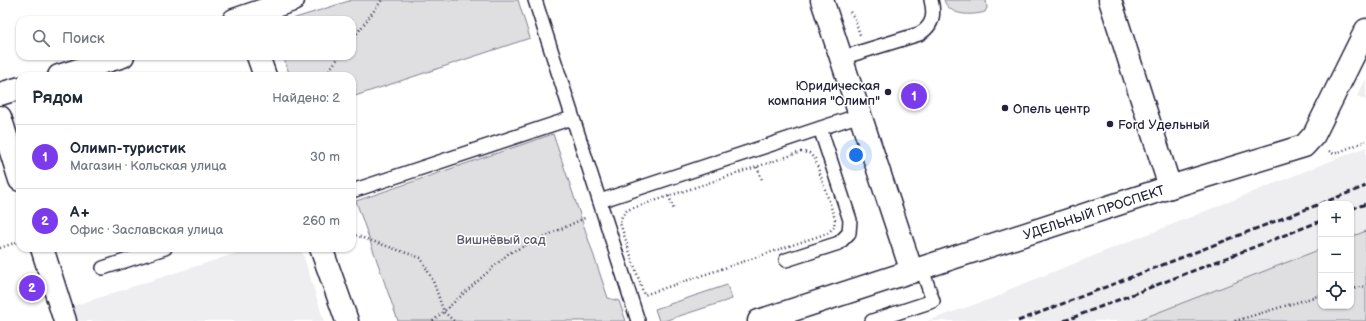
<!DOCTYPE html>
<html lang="ru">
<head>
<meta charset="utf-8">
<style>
	body { margin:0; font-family:"Balsamiq Sans",sans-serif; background:#f6f6f7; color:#1f2937 }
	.controls { position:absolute; right:12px; bottom:12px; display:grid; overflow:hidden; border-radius:8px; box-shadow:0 1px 3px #0004 }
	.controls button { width:36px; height:36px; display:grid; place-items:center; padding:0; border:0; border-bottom:1px solid #e0e1e3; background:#fff; color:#1f2937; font:20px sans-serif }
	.you { position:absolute; left:856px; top:155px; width:14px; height:14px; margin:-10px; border:3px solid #fff; border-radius:50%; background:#1a73e8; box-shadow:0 0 0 6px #1a73e833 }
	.badge { display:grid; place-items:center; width:26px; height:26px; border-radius:50%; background:#7c3aed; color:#fff; font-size:13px; font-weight:700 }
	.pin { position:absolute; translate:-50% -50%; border:2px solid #fff; box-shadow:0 1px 4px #0006 }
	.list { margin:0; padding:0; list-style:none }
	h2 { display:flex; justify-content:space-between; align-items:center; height:52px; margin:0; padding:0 16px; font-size:17px }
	h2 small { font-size:13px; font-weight:400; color:#747a83 }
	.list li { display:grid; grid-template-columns:26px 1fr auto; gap:12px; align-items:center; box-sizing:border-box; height:64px; padding:0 16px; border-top:1px solid #e0e1e3 }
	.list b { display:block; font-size:15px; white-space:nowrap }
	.list p { margin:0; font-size:13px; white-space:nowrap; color:#747a83 }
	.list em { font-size:13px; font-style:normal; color:#747a83 }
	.icon { flex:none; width:22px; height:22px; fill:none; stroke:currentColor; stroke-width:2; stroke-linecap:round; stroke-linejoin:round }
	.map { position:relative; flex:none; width:1366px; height:321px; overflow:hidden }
	.search { position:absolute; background:#fff; box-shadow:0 1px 3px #0004; left:16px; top:16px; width:340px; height:44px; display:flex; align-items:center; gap:10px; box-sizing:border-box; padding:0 14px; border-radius:12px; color:#747a83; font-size:15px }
	.panel { position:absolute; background:#fff; box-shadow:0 1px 3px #0004; left:16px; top:72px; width:340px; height:180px; border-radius:12px }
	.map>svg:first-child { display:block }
</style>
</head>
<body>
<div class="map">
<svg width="1366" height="321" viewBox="0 0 1366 321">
	<rect width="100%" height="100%" fill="#fff"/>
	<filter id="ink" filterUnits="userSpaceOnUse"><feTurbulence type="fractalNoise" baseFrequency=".025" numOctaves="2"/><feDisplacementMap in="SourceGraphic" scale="8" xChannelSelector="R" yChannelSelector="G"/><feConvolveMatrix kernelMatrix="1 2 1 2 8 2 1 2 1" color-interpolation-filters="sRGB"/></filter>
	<g filter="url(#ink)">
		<path fill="#eeeef1" d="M1366 79V100L1357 96Z
			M1366 147V231L1351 237V204H1321V249L1136 321H927L1002 295 1008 290Z
			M252 248H301L324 321H75L70 307Z"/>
		<path fill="#dfdfe2" stroke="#80808e" d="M352 0H518L530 38 352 97V76H290L283 56H352V20H289Z
			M944 0H986L987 8 985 12C971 16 949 16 944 0Z
			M553 134 608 298 619 301 626 321H398L356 201Z
			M1366 231V321H1136L1321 249V306H1351V237Z
			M727 285 732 299 664 321H659L655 309Z"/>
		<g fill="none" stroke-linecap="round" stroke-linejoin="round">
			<g stroke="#22223b" stroke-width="16">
				<path id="service" d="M535 0 638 321
					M841 58 919 34C933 26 935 15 931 0
					M352 191 572 118
					M600 201 860 115
					M786 260 839 243 849 233 850 220 820 128
					M103 268 165 248
					M872 321 933 301 922 269"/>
			</g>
			<g stroke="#22223b" stroke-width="25">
				<g id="minor">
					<path d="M822 0 912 272"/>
					<path d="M1110 0 1170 187"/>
					<path d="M234 20 293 0"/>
					<path d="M258 56 265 76"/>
					<path d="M59 76 123 56"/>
					<path d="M0 94 20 88"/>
					<path d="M0 117 20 180"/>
					<path d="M42 248 65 321"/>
					<path d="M321 248 347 321"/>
					<path id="s1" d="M759 321 1170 187 1304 146 1314 135 1366 30"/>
				</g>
			</g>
			<path stroke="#22223b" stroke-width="2.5" stroke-dasharray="1 3" stroke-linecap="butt" d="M850 12 855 19 860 35
				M352 40 382 0
				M324 76 340 56
				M1329 151 1334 154 1366 141
				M801 152 809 153 815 159 835 219 834 227 828 233 644 295 620 223 622 216 627 210Z
				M757 167 762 180
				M669 196 674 210
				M352 234 421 258 433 281 444 312 454 321
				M0 248 20 241
				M1351 289 1366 286
				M433 321 509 253 587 217
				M1235 321 1321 295"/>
			<use href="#service" stroke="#fff" stroke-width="13"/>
			<use href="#minor" stroke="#fff" stroke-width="22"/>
			<path stroke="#22223b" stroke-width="3" stroke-dasharray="6 3" stroke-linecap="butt" d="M1351 209 1366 204
				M1018 321 1366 186
				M1064 321 1321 221"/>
		</g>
	</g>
	<g fill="#22223b" stroke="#fff" stroke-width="1.5">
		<circle cx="888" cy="92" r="4"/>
		<circle cx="1005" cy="108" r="4"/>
		<circle cx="1110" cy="124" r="4"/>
	</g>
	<g text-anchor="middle" stroke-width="3" stroke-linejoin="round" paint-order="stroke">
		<g font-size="13" fill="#22223b" stroke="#fff" text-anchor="start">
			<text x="880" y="90" text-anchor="end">Юридическая<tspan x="880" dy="15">компания "Олимп"</tspan></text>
			<text x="1013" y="113">Опель центр</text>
			<text x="1118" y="129">Ford Удельный</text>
		</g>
		<g font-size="13" fill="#22223b" stroke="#fff">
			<text dy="5" stroke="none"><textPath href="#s1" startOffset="352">УДЕЛЬНЫЙ ПРОСПЕКТ</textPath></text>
		</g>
		<g font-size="13" fill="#5b5b6d" stroke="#fff">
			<text x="501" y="244">Вишнёвый сад</text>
		</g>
	</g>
</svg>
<div class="controls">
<button>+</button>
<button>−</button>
<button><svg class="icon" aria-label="locate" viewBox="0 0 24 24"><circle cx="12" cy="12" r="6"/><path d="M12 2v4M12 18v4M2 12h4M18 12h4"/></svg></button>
</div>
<div class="you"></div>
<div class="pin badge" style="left:914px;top:96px">1</div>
<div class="pin badge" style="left:32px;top:288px">2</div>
<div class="search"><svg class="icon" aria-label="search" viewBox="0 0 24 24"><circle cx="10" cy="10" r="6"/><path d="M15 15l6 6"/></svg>Поиск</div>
<section class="panel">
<h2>Рядом<small>Найдено: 2</small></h2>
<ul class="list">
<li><span class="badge">1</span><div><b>Олимп-туристик</b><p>Магазин · Кольская улица</p></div><em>30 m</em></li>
<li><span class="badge">2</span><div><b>А+</b><p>Офис · Заславская улица</p></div><em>260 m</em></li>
</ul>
</section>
</div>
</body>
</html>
